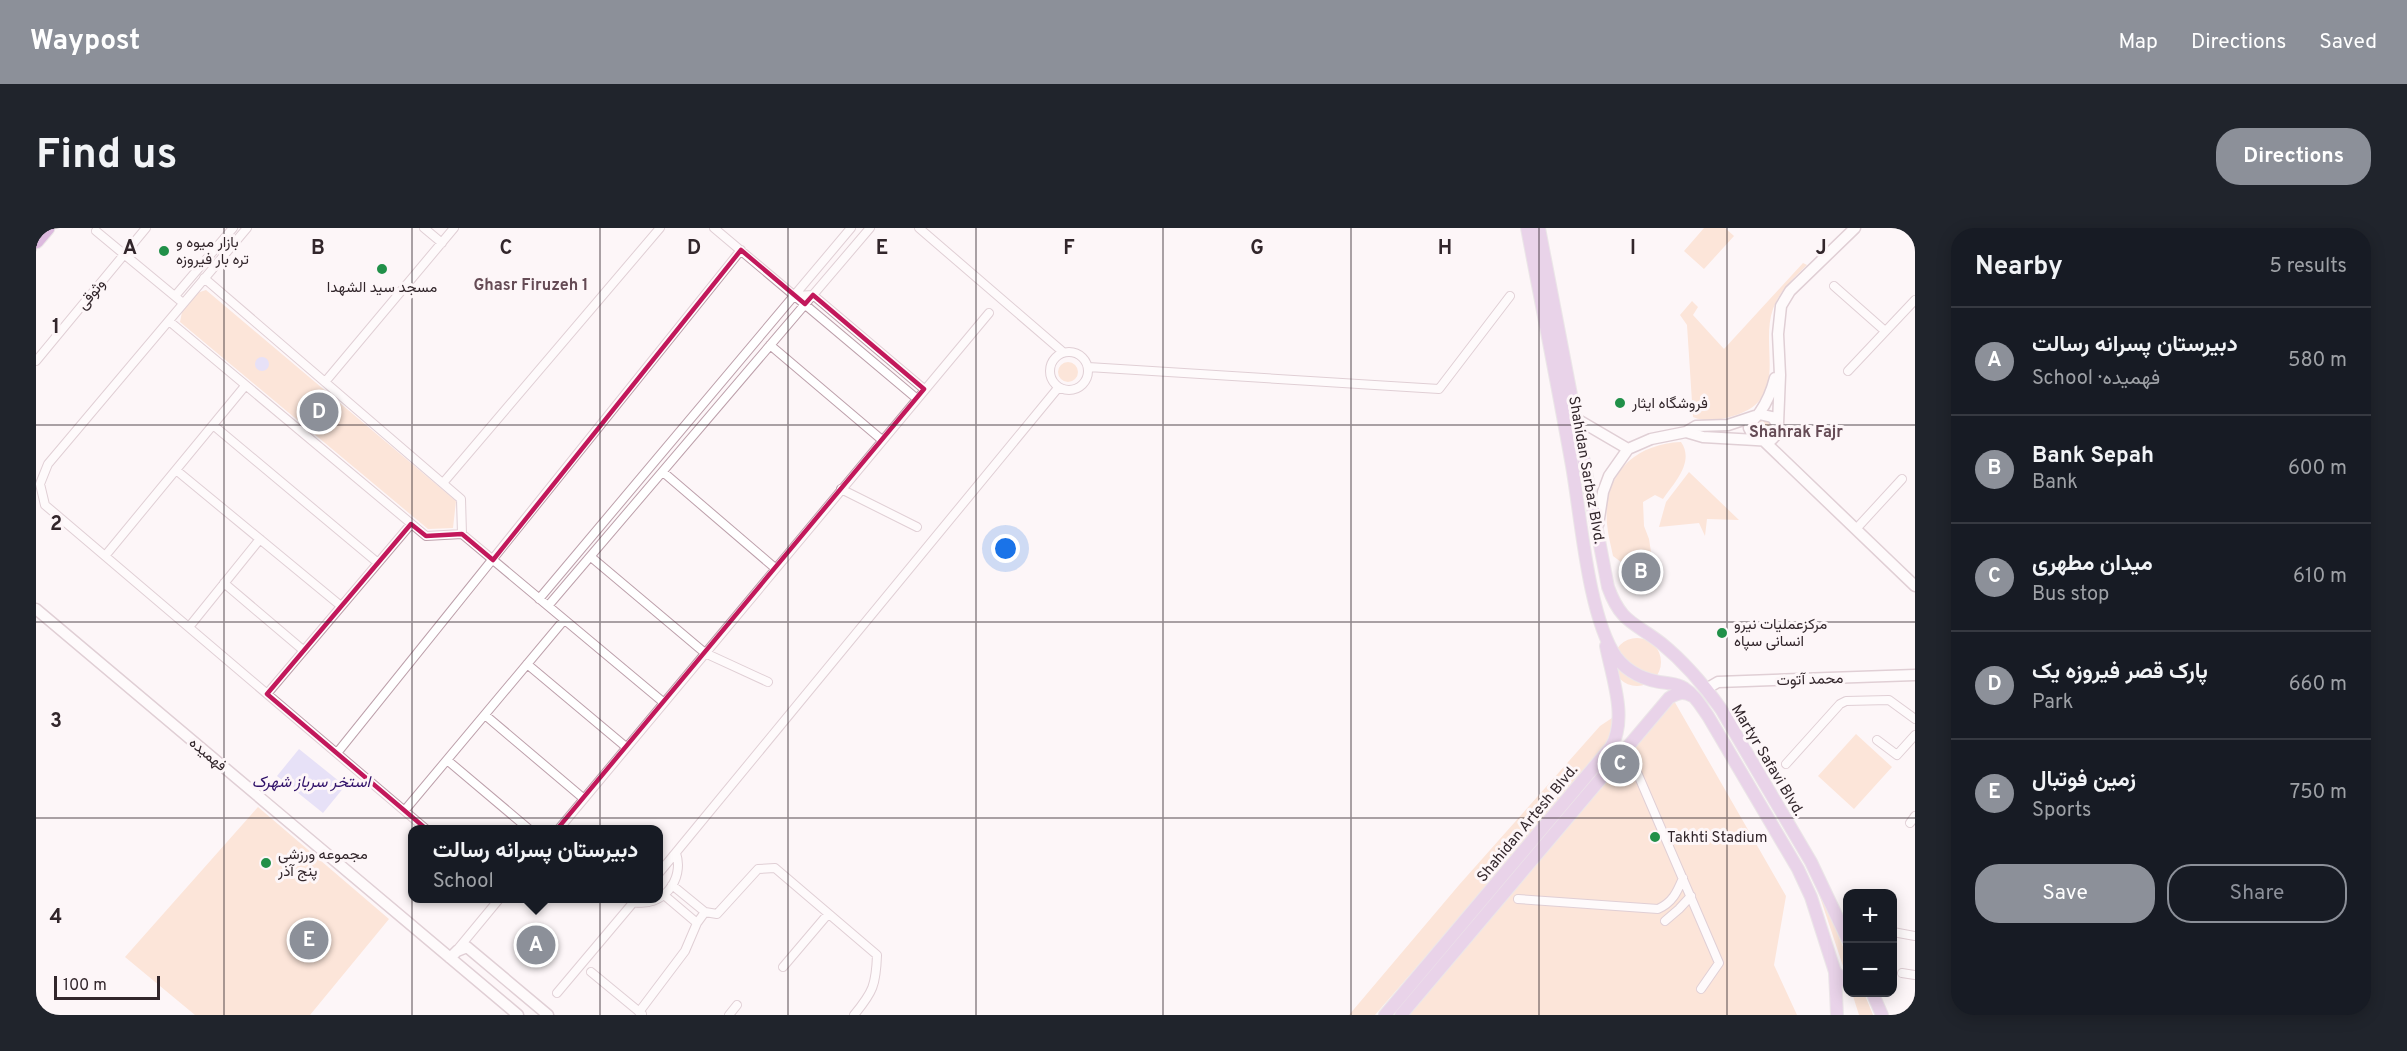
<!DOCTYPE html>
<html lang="en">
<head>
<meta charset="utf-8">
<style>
	body { margin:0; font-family:Overpass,Vazirmatn,sans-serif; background:#20242c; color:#f1f3f6 }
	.controls { position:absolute; right:18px; bottom:18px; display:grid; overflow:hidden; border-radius:12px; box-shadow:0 3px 15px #0003 }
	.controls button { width:54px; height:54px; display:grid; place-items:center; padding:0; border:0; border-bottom:2px solid #363941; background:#171b24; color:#f1f3f6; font:30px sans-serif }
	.scale { position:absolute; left:18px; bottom:15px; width:106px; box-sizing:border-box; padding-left:6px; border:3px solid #32262b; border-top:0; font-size:16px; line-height:21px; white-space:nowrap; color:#32262b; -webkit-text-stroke:4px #fdf6f8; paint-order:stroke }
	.you { position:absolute; left:970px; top:321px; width:21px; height:21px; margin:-15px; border:4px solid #fff; border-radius:50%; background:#1a73e8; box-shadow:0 0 0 9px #1a73e833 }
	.badge { display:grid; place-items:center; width:39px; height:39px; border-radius:50%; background:#8c9099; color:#fff; font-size:20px; font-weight:700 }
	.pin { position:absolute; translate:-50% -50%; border:3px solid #fff; box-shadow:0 2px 6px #0006 }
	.popup { position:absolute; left:372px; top:597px; width:255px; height:78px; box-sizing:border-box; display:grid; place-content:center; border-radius:12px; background:#171b24; filter:drop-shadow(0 2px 4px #0005); font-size:20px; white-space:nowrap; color:#9ea1a6 }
	.popup b { font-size:22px; color:#f1f3f6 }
	.popup::after { content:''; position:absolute; left:50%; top:100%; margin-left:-12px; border:12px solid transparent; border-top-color:#171b24 }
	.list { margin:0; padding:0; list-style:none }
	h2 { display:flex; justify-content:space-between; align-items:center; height:78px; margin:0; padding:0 24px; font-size:26px }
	h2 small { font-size:20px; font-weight:400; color:#9ea1a6 }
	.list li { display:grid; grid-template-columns:39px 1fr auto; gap:18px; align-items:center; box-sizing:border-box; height:108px; padding:0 24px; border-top:2px solid #363941 }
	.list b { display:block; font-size:22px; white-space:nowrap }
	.list p { margin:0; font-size:20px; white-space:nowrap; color:#9ea1a6 }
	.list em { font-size:20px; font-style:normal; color:#9ea1a6 }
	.actions { display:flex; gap:12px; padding:18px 24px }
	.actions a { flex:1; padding:14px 0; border:2px solid #8c9099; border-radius:24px; text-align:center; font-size:21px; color:#8c9099 }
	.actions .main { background:#8c9099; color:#fff }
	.map { position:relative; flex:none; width:1879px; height:787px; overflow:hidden; border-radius:24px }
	header { display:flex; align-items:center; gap:36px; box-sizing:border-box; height:84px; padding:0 30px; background:#8c9099; color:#fff }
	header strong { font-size:28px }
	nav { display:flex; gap:33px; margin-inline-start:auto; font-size:21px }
	.intro { display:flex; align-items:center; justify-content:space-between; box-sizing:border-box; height:144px; padding:0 36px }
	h1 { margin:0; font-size:42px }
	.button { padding:15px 27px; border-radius:24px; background:#8c9099; color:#fff; font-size:21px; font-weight:700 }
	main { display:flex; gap:36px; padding:0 36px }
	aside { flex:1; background:#171b24; border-radius:24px; box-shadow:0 3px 15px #0003 }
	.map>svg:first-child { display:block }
</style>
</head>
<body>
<header>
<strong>Waypost</strong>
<nav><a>Map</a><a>Directions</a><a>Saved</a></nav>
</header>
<div class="intro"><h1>Find us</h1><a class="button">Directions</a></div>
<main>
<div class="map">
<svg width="1879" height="787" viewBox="0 0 1879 787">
	<rect width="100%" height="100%" fill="#fdf6f8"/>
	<path fill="#fad0b4" d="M1668 0H1689L1698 8 1668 41 1648 23Z
		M1767 35 1771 37C1757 51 1744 62 1737 81 1723 120 1755 171 1697 188 1684 192 1670 195 1657 189L1651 97 1644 87 1656 73 1662 79 1657 87 1688 121Z
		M170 62 420 273 417 300 392 301 144 94 149 69Z
		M1022 144a10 10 0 1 1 20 0a10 10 0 1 1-20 0Z
		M1720 200a8 8 0 1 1 16 0a8 8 0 1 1-16 0Z
		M1645 214C1659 234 1638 255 1627 271L1619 267 1607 274 1608 298 1613 311 1615 324 1600 327V331L1585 334 1577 328C1575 318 1572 307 1571 296 1566 247 1598 216 1645 214Z
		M1653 244 1703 292 1671 291 1669 308 1663 295 1623 299 1630 274Z
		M1577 434a24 24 0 1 1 48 0a24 24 0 1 1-48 0Z
		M1637 471 1750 668 1738 737 1761 787H1373Z
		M1576 490 1578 508 1569 522 1339 787H1313L1423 657 1564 498Z
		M1820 506 1856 539 1818 581 1782 548Z
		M222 579 353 691 274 787H159L89 729Z
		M1777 648 1811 728V750Z
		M1816 765H1828L1837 787H1823Z"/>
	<path fill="#cdc7f6" d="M219 136a7 7 0 1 1 14 0a7 7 0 1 1-14 0Z
		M263 521 309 558 287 585 241 548Z"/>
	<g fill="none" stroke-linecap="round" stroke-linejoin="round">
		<g stroke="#bda0ab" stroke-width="10">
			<path id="street" d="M211 0 12 236 4 256 9 277 391 602
				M388 0 406 15
				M678 0 880 170
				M883 0 1027 124
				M60 3 147 75
				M168 50 425 271 426 306
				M1798 58 1849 103
				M139 68 197 0
				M759 68 777 67 888 161
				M133 93 390 308 426 306 627 474
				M734 117 846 212
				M1014 143a19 19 0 1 1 38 0a19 19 0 1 1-38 0Z
				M0 133 110 0
				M1052 139 1403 161 1474 68
				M1812 143 1879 72
				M289 154 418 0
				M177 197 342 335
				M140 242 305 378
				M627 244 739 340
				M407 255 624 0
				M805 261 881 299
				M1820 301 1866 251
				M69 328 209 158
				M555 329 669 425 732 454
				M188 355 267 422
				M503 371 815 0
				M512 378 834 0
				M153 399 224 311
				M491 436 590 519
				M231 466 375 296
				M449 487 547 570
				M1841 512 1861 527 1879 507
				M301 525 705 22
				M411 532 494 602
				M1597 535 1683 735 1665 761
				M1750 536 1804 476 1810 473 1853 472 1879 491
				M369 582 528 392
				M1874 595 1879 588
				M522 602 953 85
				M623 645 1022 160
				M636 657 669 684
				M628 667 661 695
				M1482 671 1622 681C1637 674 1641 664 1647 650
				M598 674C626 680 649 652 640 625
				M1629 693 1643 681 1655 668
				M1857 704 1879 708
				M421 722 464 670
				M747 739 792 686
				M555 744 606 786
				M1866 745 1879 747
				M521 765 601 670
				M603 784 649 723 661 695 669 684 681 686 722 641 739 640 841 727C840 757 837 764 818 787
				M693 787 701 777"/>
		</g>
		<g stroke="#bda0ab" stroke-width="13">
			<path id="secondary" d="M1723 186 1736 189C1744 197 1743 206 1734 213L1720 212 1713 200C1715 191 1720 190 1724 184 1731 174 1736 162 1739 150
				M1539 190 1592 221
				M1742 196 1744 147 1742 106 1745 78 1754 63 1819 0
				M1650 204 1660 198 1692 197 1719 188
				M1729 214 1879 358
				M1562 297 1567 264 1573 248 1592 221 1615 211 1650 204 1667 209 1720 212
				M0 381 482 787
				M1670 461 1682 454 1879 447
				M414 730 421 723 431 719 512 787"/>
		</g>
		<g stroke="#d6d4d5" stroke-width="14">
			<path id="primary" d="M1491 0C1506 79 1522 159 1536 238 1545 289 1552 388 1580 429 1593 446 1610 453 1631 455 1638 456 1642 456 1648 460 1659 467 1665 478 1672 488L1762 641 1775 669 1799 744 1801 787
				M1503 0 1572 359C1585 395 1598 394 1625 415 1647 433 1668 457 1685 481L1775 634 1812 712
				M1799 744 1812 755
				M1836 764 1846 787
				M1349 787 1575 519C1592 491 1576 449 1570 418
				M1365 787 1633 470C1641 465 1647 463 1656 468"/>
		</g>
		<g stroke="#d6d4d5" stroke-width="17">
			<path id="highway" d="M0 13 11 0"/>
		</g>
		<use href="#street" stroke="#fff" stroke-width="8"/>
		<use href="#secondary" stroke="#fff" stroke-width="10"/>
		<use href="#primary" stroke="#d1a9d8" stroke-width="12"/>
		<use href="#highway" stroke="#b36fbe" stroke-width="15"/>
	</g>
	<path d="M0 0H1879V787H0ZM705 22 769 76 777 67 888 161 467 666 231 466 375 296 390 308 426 306 457 332Z" fill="#fdf6f8" fill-opacity=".55" fill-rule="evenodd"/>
	<path fill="none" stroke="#c2185b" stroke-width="4.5" stroke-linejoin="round" d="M705 22 769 76 777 67 888 161 467 666 231 466 375 296 390 308 426 306 457 332Z"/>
	<path fill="none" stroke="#32262b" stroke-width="1.5" stroke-opacity="0.55" d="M188 0V787M376 0V787M564 0V787M752 0V787M940 0V787M1127 0V787M1315 0V787M1503 0V787M1691 0V787M0 197H1879M0 394H1879M0 590H1879"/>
	<g fill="#219049" stroke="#fdf6f8" stroke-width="2">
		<circle cx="128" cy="23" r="6"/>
		<circle cx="346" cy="41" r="6"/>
		<circle cx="1584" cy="175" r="6"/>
		<circle cx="1686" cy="405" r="6"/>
		<circle cx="1619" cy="609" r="6"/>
		<circle cx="230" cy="635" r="6"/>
	</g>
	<g text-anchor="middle" stroke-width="6" stroke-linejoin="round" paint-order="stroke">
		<g font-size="15" fill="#32262b" stroke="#fdf6f8" text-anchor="start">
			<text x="140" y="19">بازار میوه و<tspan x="140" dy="17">تره بار فیروزه</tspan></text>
			<text x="346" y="64" text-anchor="middle">مسجد سید الشهدا</text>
			<text x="1596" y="180">فروشگاه ایثار</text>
			<text x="1698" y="401">مرکزعملیات نیرو<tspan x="1698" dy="17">انسانی سپاه</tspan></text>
			<text x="1631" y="614">Takhti Stadium</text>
			<text x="242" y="631">مجموعه ورزشی<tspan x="242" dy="17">پنج آذر</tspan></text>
		</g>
		<g font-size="15" fill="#32262b" stroke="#fdf6f8">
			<text transform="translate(55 66) rotate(-51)" y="5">وثوقی</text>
			<text transform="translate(1551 242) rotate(80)" y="5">Shahidan Sarbaz Blvd.</text>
			<text transform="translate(1774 451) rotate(-2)" y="5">محمد آتوت</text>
			<text transform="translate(172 526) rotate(40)" y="5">فهمیده</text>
			<text transform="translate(1732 532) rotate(59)" y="5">Martyr Safavi Blvd.</text>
			<text transform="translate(1491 595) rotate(-50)" y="5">Shahidan Artesh Blvd.</text>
		</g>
		<g font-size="16" font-weight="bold" fill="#654b55" stroke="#fdf6f8">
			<text x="495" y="62">Ghasr Firuzeh 1</text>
			<text x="1760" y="209">Shahrak Fajr</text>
		</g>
		<g font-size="16" font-style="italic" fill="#2f1068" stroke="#fdf6f8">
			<text x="275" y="559">استخر سرباز شهرک</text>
		</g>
	</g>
	<g font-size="20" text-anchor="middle" font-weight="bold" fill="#32262b" stroke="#fdf6f8" stroke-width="6" stroke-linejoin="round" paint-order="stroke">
		<text x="94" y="26">A</text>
		<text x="282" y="26">B</text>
		<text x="470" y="26">C</text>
		<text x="658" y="26">D</text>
		<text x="846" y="26">E</text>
		<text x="1033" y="26">F</text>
		<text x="1221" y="26">G</text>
		<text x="1409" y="26">H</text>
		<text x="1597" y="26">I</text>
		<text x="1785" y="26">J</text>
		<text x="20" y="105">1</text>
		<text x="20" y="302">2</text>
		<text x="20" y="499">3</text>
		<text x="20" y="695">4</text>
	</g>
</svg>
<div class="controls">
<button>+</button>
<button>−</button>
</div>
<div class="scale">100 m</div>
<div class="you"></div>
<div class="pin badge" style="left:500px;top:717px">A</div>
<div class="popup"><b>دبیرستان پسرانه رسالت</b>School</div>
<div class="pin badge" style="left:1605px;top:344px">B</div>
<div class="pin badge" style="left:1584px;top:536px">C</div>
<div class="pin badge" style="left:283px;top:184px">D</div>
<div class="pin badge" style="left:273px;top:712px">E</div>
</div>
<aside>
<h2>Nearby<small>5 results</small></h2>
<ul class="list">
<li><span class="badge">A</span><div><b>دبیرستان پسرانه رسالت</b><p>School · فهمیده</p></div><em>580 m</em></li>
<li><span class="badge">B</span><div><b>Bank Sepah</b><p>Bank</p></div><em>600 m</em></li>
<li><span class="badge">C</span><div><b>میدان مطهری</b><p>Bus stop</p></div><em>610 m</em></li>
<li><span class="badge">D</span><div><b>پارک قصر فیروزه یک</b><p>Park</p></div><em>660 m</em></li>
<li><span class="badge">E</span><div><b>زمین فوتبال</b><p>Sports</p></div><em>750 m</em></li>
</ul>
<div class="actions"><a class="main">Save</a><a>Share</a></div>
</aside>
</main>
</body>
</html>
